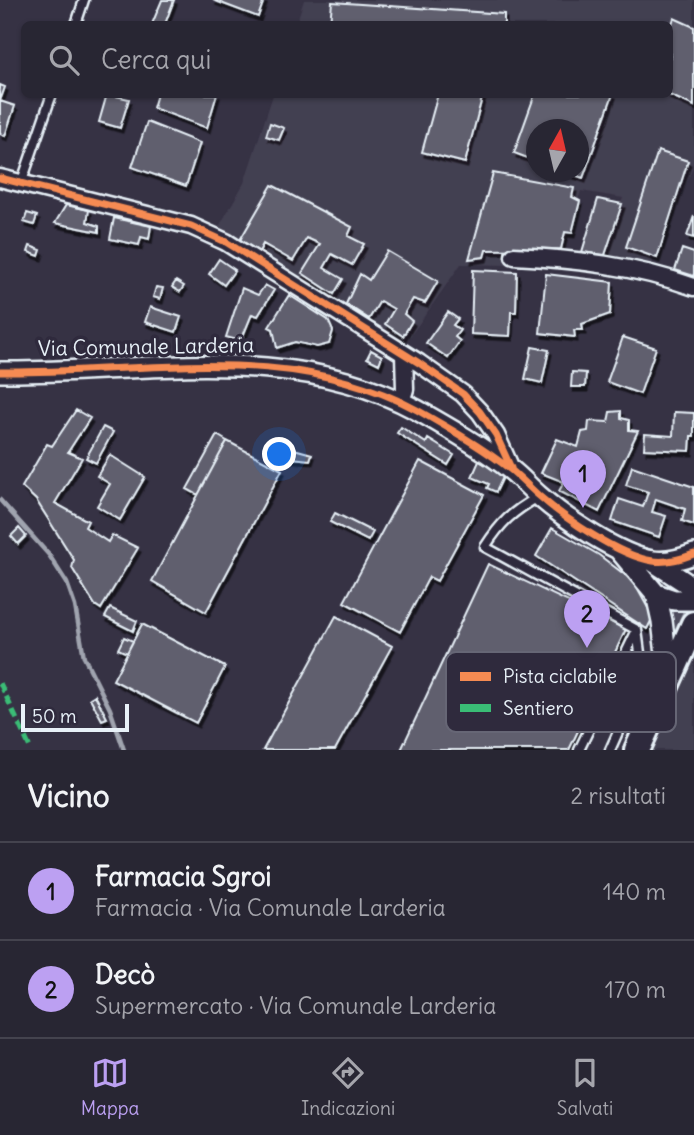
<!DOCTYPE html>
<html lang="it">
<head>
<meta charset="utf-8">
<style>
	body { margin:0; font-family:Delius,sans-serif; background:#34323f; color:#f1f3f6 }
	.compass { position:absolute; left:526px; top:119px; width:63px; height:63px; border-radius:50%; background:#282633; box-shadow:0 2px 5px #0004; rotate:8deg }
	.scale { position:absolute; left:21px; bottom:18px; width:108px; box-sizing:border-box; padding-left:7px; border:4px solid #e8f1f8; border-top:0; font-size:19px; line-height:24px; white-space:nowrap; color:#e8f1f8; -webkit-text-stroke:5px #2f2a3d; paint-order:stroke }
	.you { position:absolute; left:280px; top:455px; width:24px; height:24px; margin:-18px; border:5px solid #fff; border-radius:50%; background:#1a73e8; box-shadow:0 0 0 10px #1a73e833 }
	.badge { display:grid; place-items:center; width:46px; height:46px; border-radius:50%; background:#bca0f2; color:#111; font-size:23px; font-weight:700 }
	.pin { position:absolute; translate:-50% -58px; filter:drop-shadow(0 2px 4px #0008) }
	.pin::after { content:''; position:absolute; top:37px; width:24px; height:21px; background:inherit; clip-path:polygon(0 0,100% 0,50% 100%) }
	.list { margin:0; padding:0; list-style:none }
	h2 { display:flex; justify-content:space-between; align-items:center; height:91px; margin:0; padding:0 28px; font-size:30px }
	h2 small { font-size:23px; font-weight:400; color:#a5a5ac }
	.list li { display:grid; grid-template-columns:46px 1fr auto; gap:21px; align-items:center; box-sizing:border-box; height:98px; padding:0 28px; border-top:2px solid #44434e }
	.list b { display:block; font-size:26px; white-space:nowrap }
	.list p { margin:0; font-size:23px; white-space:nowrap; color:#a5a5ac }
	.list em { font-size:23px; font-style:normal; color:#a5a5ac }
	.icon { flex:none; width:38px; height:38px; fill:none; stroke:currentColor; stroke-width:2; stroke-linecap:round; stroke-linejoin:round }
	.map { position:relative; flex:none; width:694px; height:750px; overflow:hidden }
	.search { position:absolute; background:#282633; box-shadow:0 2px 5px #0004; left:21px; right:21px; top:21px; height:77px; display:flex; align-items:center; gap:18px; box-sizing:border-box; padding:0 24px; border-radius:10px; color:#a5a5ac; font-size:26px }
	.sheet { height:287px; background:#282633 }
	nav { display:flex; justify-content:space-around; align-items:center; box-sizing:border-box; height:98px; border-top:2px solid #44434e; background:#282633; font-size:19px; color:#a5a5ac }
	nav a { display:grid; justify-items:center; gap:4px }
	nav .on { color:#bca0f2 }
	.map>svg:first-child { display:block }
</style>
</head>
<body>
<div class="map">
<svg width="694" height="750" viewBox="0 0 694 750">
	<defs>
		<pattern id="grass-tufts" width="24" height="20" patternUnits="userSpaceOnUse" patternTransform="scale(1.75)"><rect width="24" height="20" fill="#4d4b5c"/><path d="M3 7l-1-3M5 7V3M7 7l1-3M15 17l-1-3M17 17v-4M19 17l1-3" fill="none" stroke="#676574"/></pattern>
		<filter id="shadow"><feDropShadow dx="2.5" dy="4.5" stdDeviation="0" flood-color="#0009"/></filter>
	</defs>
	<rect width="100%" height="100%" fill="#363244"/>
	<filter id="ink" filterUnits="userSpaceOnUse"><feTurbulence type="fractalNoise" baseFrequency=".0143" numOctaves="2"/><feDisplacementMap in="SourceGraphic" scale="14" xChannelSelector="R" yChannelSelector="G"/><feConvolveMatrix kernelMatrix="1 2 1 2 8 2 1 2 1" color-interpolation-filters="sRGB"/></filter>
	<g filter="url(#ink)">
		<path fill="#433f51" fill-rule="evenodd" d="M304 0H694V165L652 264 601 253 623 198 581 191 558 266 461 264 402 348 216 232 244 183 273 95 670 94V24H296ZM536 130H578V172H536Z
			M694 658V750H653Z"/>
		<path fill="url(#grass-tufts)" stroke="#9a9eaa" stroke-width="2" d="M665 603 685 609 673 635Z"/>
		<g fill="none" stroke-linecap="round" stroke-linejoin="round">
			<path stroke="#a0a4af" stroke-width="4.5" d="M0 500 49 555 67 583 75 606 84 657 110 709 124 750"/>
		</g>
		<path fill="#605e6e" stroke="#e8f1f8" stroke-width="2" filter="url(#shadow)" d="M162 0H174L165 24H152Z
			M213 0H264L258 17Z
			M332 2 504 14V24H330Z
			M674 18 694 27V106L667 94H670V29Z
			M0 85 5 87 0 101 15 106 5 136 0 134Z
			M107 94 129 99 120 128 99 122Z
			M157 94H217L207 128 153 108Z
			M438 94H483L465 163 422 152Z
			M535 94H613L583 178 566 172H578V130H536V161L514 153Z
			M147 122 200 143 186 186 132 167Z
			M270 123 284 128 279 140 266 136Z
			M658 151 688 161 657 258 626 247Z
			M493 173 574 188 572 197 580 201 572 233 565 232 561 249 486 250 484 257 469 259Z
			M272 185 352 227 348 236 364 244 352 265 332 254 324 268 343 279 334 294 302 273 320 244 307 238 293 261 263 244 259 252 240 240Z
			M598 199 622 204 605 255 582 252Z
			M66 205 89 210 87 222 99 226V232L55 223Z
			M27 213 37 216 34 225 24 222Z
			M694 216V238L687 236Z
			M114 218 151 226 149 239 141 237 139 245 110 239Z
			M30 246 41 250 39 256 28 252Z
			M682 249 694 253V276L675 270Z
			M387 251 438 281 425 303 413 299 404 314 412 321 403 336 385 324 394 309 380 301 369 319 346 304 360 274 369 280Z
			M219 259 235 270 224 285 209 274Z
			M473 270 517 272 516 312H511L510 336 471 334Z
			M546 274 612 282 610 314 582 324 583 330H574L575 337 540 333Z
			M176 281 184 286 180 292 172 287Z
			M265 285 274 290 258 316 252 314 241 341 226 337 242 288 258 295Z
			M156 287 163 288 160 299 153 297Z
			M289 295 328 320 333 331 329 344 317 347 295 342 277 348 273 329 269 327Z
			M150 307 181 317 176 332 145 322Z
			M448 312 458 319 453 325 460 330 455 337 460 341 448 358 426 343Z
			M623 337 656 348 640 394 607 382Z
			M532 347 549 350 542 383 525 379Z
			M371 350 382 356 379 364 367 358Z
			M572 372 586 373 585 387H571Z
			M76 410 90 418 68 452 82 458 55 503 88 521 85 527 108 542 112 535 138 548 101 609 95 605 72 568 74 560 36 500 22 487 47 444 52 446Z
			M621 411V418L629 420V430L638 431 599 512 559 491 564 482 541 473 557 439 578 447 582 432 588 431 589 421 608 422 610 412Z
			M674 412 694 413V436H691L690 451 644 449 645 434 673 436Z
			M103 427 113 432 96 463 86 458Z
			M401 427 426 443 428 439 454 455 448 465 397 433Z
			M217 435 227 441 198 495 187 489Z
			M227 441 282 470 206 612 152 581Z
			M294 449 312 454 310 460 291 458Z
			M110 455 145 477 120 520 97 506 110 484 97 476Z
			M420 461 484 495 437 581 429 577 400 632 344 602Z
			M479 461 505 473 496 492 487 488 489 484 472 477Z
			M632 466 694 487V525L682 521 685 509 656 499 652 512 666 516 659 537 612 521 619 499 643 507 648 492 626 485Z
			M335 513 373 532 368 541 330 522Z
			M19 528 26 536 18 544 11 536Z
			M552 528 599 555 633 581 653 617 647 629 536 556Z
			M488 564 626 629 569 750H401Z
			M110 608 137 621 133 631 105 617Z
			M336 616 392 646 335 750H263Z
			M142 624 225 667 196 723 113 680Z
			M124 637 133 641 127 653 118 649Z
			M95 695 107 718 102 720 90 698Z"/>
		<g fill="none" stroke-linecap="round" stroke-linejoin="round">
			<g stroke="#e8f1f8" stroke-width="13">
				<path id="service" d="M76 24 84 0
					M21 184 52 94
					M538 497C512 512 501 522 485 547L637 630 643 676 610 750
					M579 750 637 630"/>
			</g>
			<g stroke="#e8f1f8" stroke-width="21">
				<path id="minor" d="M0 178 191 226 226 242 419 363 463 394 480 412 496 435 512 471
					M514 256C575 259 636 266 694 287
					M401 402 405 389 404 354"/>
			</g>
			<g stroke="#e8f1f8" stroke-width="24">
				<path id="tertiary" d="M0 372C139 374 288 340 417 410 449 428 482 447 511 470 521 478 529 487 538 495 564 518 619 556 653 561 666 563 681 559 694 554
					M620 551 656 594 662 621 669 679
					M654 562 694 588
					M656 594 674 600H694"/>
			</g>
			<g stroke="#e8f1f8" stroke-width="30">
				<path id="primary" d="M637 750 694 624"/>
			</g>
			<use href="#service" stroke="#2f2a3d" stroke-width="8"/>
			<use href="#minor" stroke="#2f2a3d" stroke-width="16"/>
			<use href="#tertiary" stroke="#2f2a3d" stroke-width="19"/>
			<use href="#primary" stroke="#2f2a3d" stroke-width="24"/>
			<path stroke="#3abd76" stroke-width="5" stroke-dasharray="10 5" stroke-linecap="butt" d="M0 683 31 750"/>
			<g stroke="#2f2a3d" stroke-width="11">
				<path id="cycleway" d="M0 178 191 226 226 242 419 363 463 394 480 412 496 435 511 468
					M0 372C139 374 288 340 417 410 449 428 482 447 511 470 521 478 529 487 538 495 564 518 619 556 653 561 666 563 681 559 694 554"/>
			</g>
			<use href="#cycleway" stroke="#f68b52" stroke-width="7"/>
		</g>
	</g>
	<g text-anchor="middle" stroke-width="7" stroke-linejoin="round" paint-order="stroke">
		<g font-size="21" fill="#e8f1f8" stroke="#2f2a3d">
			<text transform="translate(146 347) rotate(-1)" y="7">Via Comunale Larderia</text>
		</g>
	</g>
	<rect x="446" y="652" width="230" height="80" rx="10" fill="#2f2a3d" stroke="#666675" stroke-width="2"/>
	<rect x="460" y="672" width="31" height="9" fill="#f68b52"/>
	<rect x="460" y="704" width="31" height="8" fill="#3abd76"/>
	<g font-size="19" fill="#e8f1f8">
		<text x="503" y="683">Pista ciclabile</text>
		<text x="503" y="715">Sentiero</text>
	</g>
</svg>
<svg class="compass" viewBox="-18 -18 36 36"><path d="M0-13l5 13h-10z" fill="#e53935"/><path d="M0 13l5-13h-10z" fill="#a5a5ac"/></svg>
<div class="scale">50 m</div>
<div class="you"></div>
<div class="pin badge" style="left:583px;top:508px">1</div>
<div class="pin badge" style="left:587px;top:648px">2</div>
<div class="search"><svg class="icon" aria-label="search" viewBox="0 0 24 24"><circle cx="10" cy="10" r="6"/><path d="M15 15l6 6"/></svg>Cerca qui</div>
</div>
<section class="sheet">
<h2>Vicino<small>2 risultati</small></h2>
<ul class="list">
<li><span class="badge">1</span><div><b>Farmacia Sgroi</b><p>Farmacia · Via Comunale Larderia</p></div><em>140 m</em></li>
<li><span class="badge">2</span><div><b>Decò</b><p>Supermercato · Via Comunale Larderia</p></div><em>170 m</em></li>
</ul>
</section>
<nav>
<a class="on"><svg class="icon" aria-label="map" viewBox="0 0 24 24"><path d="M3 6l6-2 6 2 6-2v14l-6 2-6-2-6 2zM9 4v14M15 6v14"/></svg>Mappa</a>
<a><svg class="icon" aria-label="directions" viewBox="0 0 24 24"><path d="M12 3l9 9-9 9-9-9zM9 14v-3h6M13 9l2 2-2 2"/></svg>Indicazioni</a>
<a><svg class="icon" aria-label="saved" viewBox="0 0 24 24"><path d="M7 4h10v16l-5-4-5 4z"/></svg>Salvati</a>
</nav>
</body>
</html>
